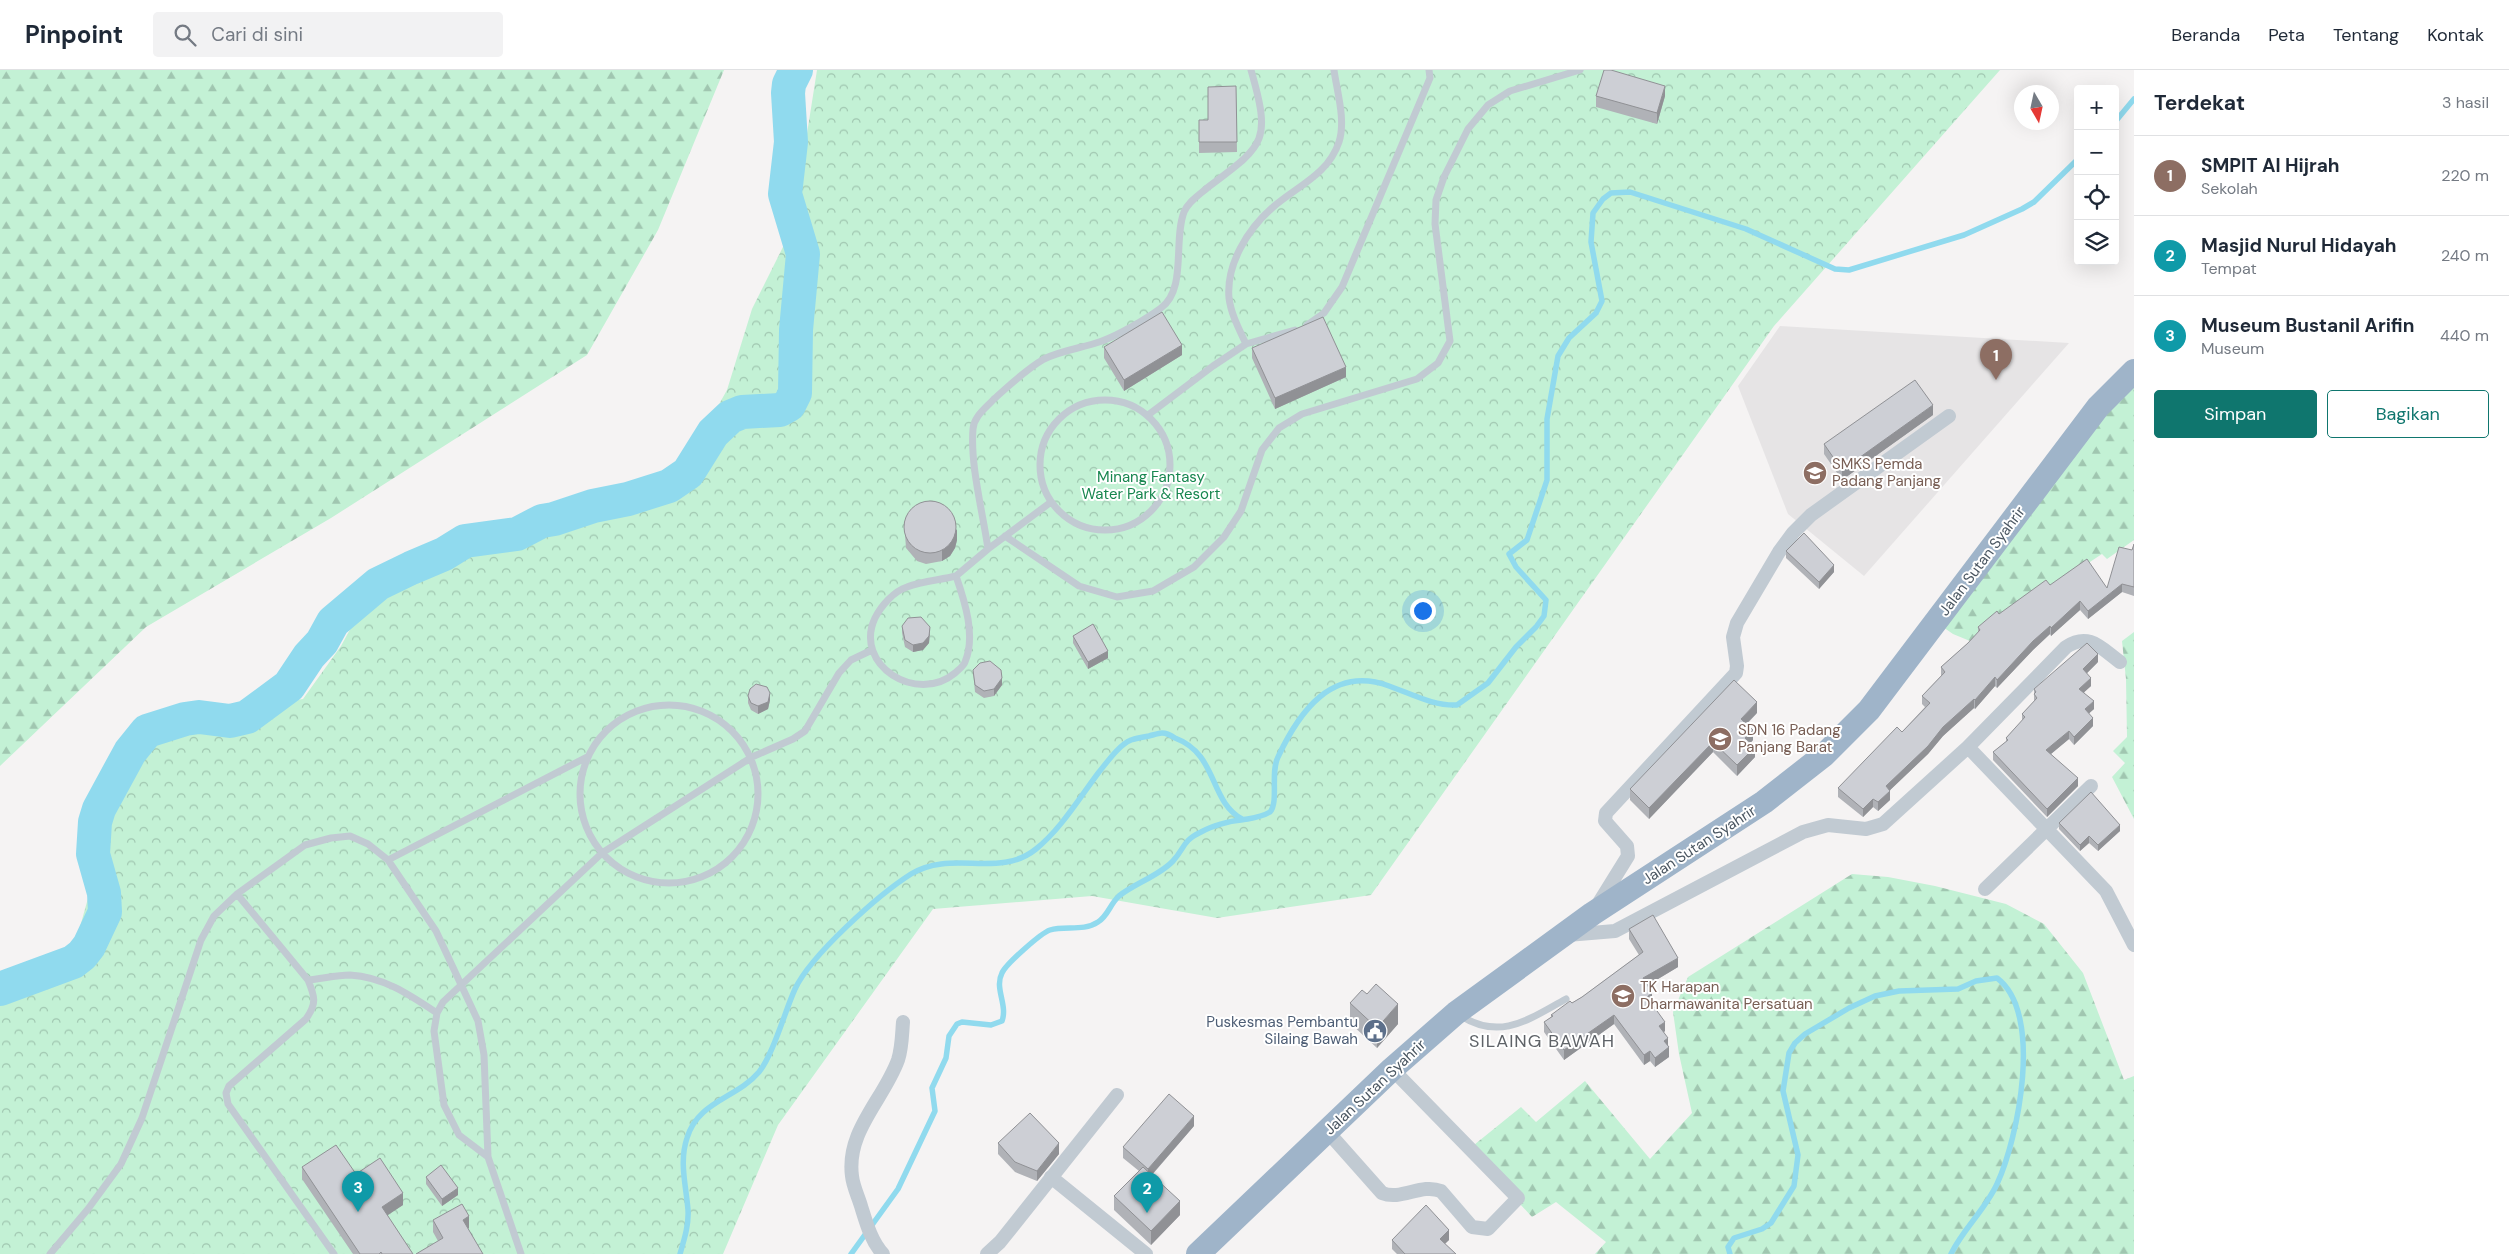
<!DOCTYPE html>
<html lang="id">
<head>
<meta charset="utf-8">
<style>
	body { margin:0; font-family:"DM Sans",sans-serif; background:#f2f2f3; color:#1f2937 }
	.controls { position:absolute; right:15px; top:15px; display:grid; overflow:hidden; border-radius:5px; box-shadow:0 5px 20px #0002 }
	.controls button { width:45px; height:45px; display:grid; place-items:center; padding:0; border:0; border-bottom:1px solid #e0e1e3; background:#fff; color:#1f2937; font:25px sans-serif }
	.compass { position:absolute; left:2014px; top:15px; width:45px; height:45px; border-radius:50%; background:#fff; box-shadow:0 5px 20px #0002; rotate:171deg }
	.you { position:absolute; left:1422px; top:540px; width:18px; height:18px; margin:-12px; border:4px solid #fff; border-radius:50%; background:#1a73e8; box-shadow:0 0 0 8px #1a73e833 }
	.badge { display:grid; place-items:center; width:32px; height:32px; border-radius:50%; background:#0f766e; color:#fff; font-size:16px; font-weight:700 }
	.pin { position:absolute; translate:-50% -41px; filter:drop-shadow(0 1px 2px #0008) }
	.pin::after { content:''; position:absolute; top:26px; width:18px; height:15px; background:inherit; clip-path:polygon(0 0,100% 0,50% 100%) }
	.list { margin:0; padding:0; list-style:none }
	h2 { display:flex; justify-content:space-between; align-items:center; height:65px; margin:0; padding:0 20px; font-size:21px }
	h2 small { font-size:16px; font-weight:400; color:#747a83 }
	.list li { display:grid; grid-template-columns:32px 1fr auto; gap:15px; align-items:center; box-sizing:border-box; height:80px; padding:0 20px; border-top:1px solid #e0e1e3 }
	.list b { display:block; font-size:19px; white-space:nowrap }
	.list p { margin:0; font-size:16px; white-space:nowrap; color:#747a83 }
	.list em { font-size:16px; font-style:normal; color:#747a83 }
	.actions { display:flex; gap:10px; padding:15px 20px }
	.actions a { flex:1; padding:11px 0; border:1px solid #0f766e; border-radius:5px; text-align:center; font-size:18px; color:#0f766e }
	.actions .main { background:#0f766e; color:#fff }
	.icon { flex:none; width:28px; height:28px; fill:none; stroke:currentColor; stroke-width:2; stroke-linecap:round; stroke-linejoin:round }
	.map { position:relative; flex:none; width:2134px; height:1184px; overflow:hidden }
	header { display:flex; align-items:center; gap:30px; box-sizing:border-box; height:70px; padding:0 25px; background:#fff; border-bottom:1px solid #e0e1e3 }
	header strong { font-size:24px }
	nav { display:flex; gap:28px; margin-inline-start:auto; font-size:18px }
	.search { width:350px; height:45px; background:#f2f2f3; display:flex; align-items:center; gap:12px; box-sizing:border-box; padding:0 18px; border-radius:5px; color:#747a83; font-size:19px }
	main { display:flex }
	aside { flex:1; background:#fff }
	.map>svg:first-child { display:block }
</style>
</head>
<body>
<header>
<strong>Pinpoint</strong>
<div class="search"><svg class="icon" aria-label="search" viewBox="0 0 24 24"><circle cx="10" cy="10" r="6"/><path d="M15 15l6 6"/></svg>Cari di sini</div>
<nav><a>Beranda</a><a>Peta</a><a>Tentang</a><a>Kontak</a></nav>
</header>
<main>
<div class="map">
<svg width="2134" height="1184" viewBox="0 0 2134 1184">
	<defs>
		<pattern id="forest-firs" width="22" height="20" patternUnits="userSpaceOnUse" patternTransform="scale(1.25)"><rect width="22" height="20" fill="#c3f1d5"/><path d="M5 1l3.5 6h-7zM16 11l3.5 6h-7z" fill="#a0c6b0"/></pattern>
		<pattern id="park-crowns" width="20" height="18" patternUnits="userSpaceOnUse" patternTransform="scale(1.25)"><rect width="20" height="18" fill="#c3f1d5"/><path d="M2 6a3 3 0 1 1 6 0M12 15a3 3 0 1 1 6 0" fill="none" stroke="#a0c6b0"/></pattern>
	</defs>
	<rect width="100%" height="100%" fill="#f5f3f3"/>
	<path fill="#e6e4e5" d="M1780 256 2069 273 1864 506 1788 444 1738 316Z"/>
	<path fill="url(#forest-firs)" d="M0 0H724L658 160 587 285 331 448 146 557 0 696Z
		M2134 313V470L2107 489 2102 484C2059 514 2009 536 1970 571L1953 564 1940 555 2104 342Z
		M2134 562V749L2112 707 2125 693 2113 681 2127 667 2126 609 2122 571Z
		M1852 804 1888 807 1935 816 2006 834 2044 854 2083 903 2124 1010 2134 1006V1184H1595L1606 1172 1556 1132 1532 1147 1469 1079 1521 1037 1536 1052 1585 1011 1650 1089 1692 1043 1679 984 1673 942 1688 907Z"/>
	<path fill="url(#park-crowns)" d="M817 0H2000L1774 256 1371 825 1217 848 1092 826 933 839 778 1055 723 1184H0V906L73 882 121 710 151 660 193 645 303 629 341 576 372 519 429 486 532 456 623 444 677 409 727 320 752 239 792 159Z"/>
	<g fill="none" stroke-linecap="round" stroke-linejoin="round">
		<path stroke="#90daee" stroke-width="5.5" d="M2115 52 2134 29
			M680 1184C684 1170 689 1155 688 1140 686 1115 679 1092 687 1068 698 1031 737 1028 759 1002 773 985 785 941 795 919 811 885 878 825 911 804 952 779 999 809 1036 779 1061 759 1080 727 1099 702 1108 691 1119 675 1131 670 1137 668 1143 667 1149 666 1153 665 1159 663 1162 663 1166 663 1172 666 1175 668 1218 684 1209 731 1242 749
			M851 1184 898 1119 935 1041 932 1018 946 988 949 966 957 954 962 952 991 955 1002 951C1008 935 994 918 1002 903 1006 894 1041 863 1050 860 1065 855 1083 862 1098 852 1108 846 1110 834 1119 826 1135 813 1159 806 1173 791 1185 778 1182 771 1201 762 1212 756 1229 751 1241 750 1252 748 1260 748 1270 742 1279 732 1270 703 1278 687 1299 642 1332 595 1389 616 1412 624 1433 636 1457 635L1488 613 1516 577 1536 557 1544 546 1546 530 1516 497 1509 484 1527 470 1547 410V349L1558 286 1569 268 1596 243 1602 231 1591 172 1593 143 1603 129 1611 123 1630 122 1746 159 1835 199 1849 200 1964 165 2022 139 2034 132 2078 89
			M1730 1184 1728 1177 1734 1168 1762 1159 1771 1153 1794 1116 1798 1085 1783 1021 1789 983 1795 973 1805 964 1849 938 1875 926 1899 921 1958 919 1976 911 1997 908C2044 943 2018 1069 1997 1114 1985 1140 1963 1159 1951 1184"/>
		<path stroke="#90daee" stroke-width="34" d="M0 919 73 892 82 885 89 876 105 842 104 823 93 784 95 752 99 739 130 682 147 661 185 649 199 647 230 651 247 647 289 616 309 586 322 572 333 552 378 514 411 498 444 484 465 471 517 464 542 451 554 449 593 436 628 429 669 416 688 403 713 363 730 347 742 342 780 340 789 335 795 323 796 260 803 184 785 124 791 72 788 23 789 14 796 0"/>
		<path stroke="#c1cad2" stroke-width="7" d="M1307 255 1324 243 1342 217 1430 8 1429 0
			M1246 274C1239 259 1231 244 1229 228 1226 194 1248 159 1272 138 1297 116 1328 105 1339 72 1346 50 1337 22 1334 0
			M1040 395a65 65 0 1 1 130 0a65 65 0 1 1-130 0Z
			M1148 345 1213 296 1246 274 1295 260
			M1005 466 1079 516 1117 527 1153 521 1194 497 1224 467 1241 441 1262 380 1279 358 1302 344 1417 309 1438 293 1450 271 1435 154 1436 130 1444 107 1468 59 1488 35 1510 21 1580 0
			M988 479C983 443 970 395 973 359 974 346 986 338 994 329 1010 315 1025 300 1044 289 1062 280 1083 278 1102 271 1119 265 1146 249 1161 238 1187 219 1173 171 1184 142 1188 132 1199 125 1207 118 1264 75 1272 73 1251 0
			M956 506C965 532 976 566 965 592 964 596 958 600 955 603 917 635 853 595 875 548 881 536 894 521 907 517 922 511 940 510 956 506Z
			M956 506 988 479 1051 432
			M580 724a89 89 0 1 1 178 0a89 89 0 1 1-178 0Z
			M388 790 587 687
			M237 824 308 910C315 927 317 933 306 949L229 1016 226 1023 228 1034 334 1184
			M308 910C321 909 336 905 350 905 384 907 410 925 437 943
			M1461 946C1501 971 1529 949 1566 929
			M488 1087 459 1065 444 1035 434 961 437 943 443 932 602 783 752 687 793 669 805 661 839 603 851 590 872 580
			M50 1184 88 1139 121 1094 142 1048 201 870 214 846 237 824 305 775 331 768 350 766 368 774 388 790 436 861 478 951 484 985 488 1087 521 1184"/>
		<path stroke="#c1cad2" stroke-width="14" d="M1968 677 2106 821 2134 875
			M1985 819 2091 716
			M1597 836 1628 786 1627 776 1605 751 1606 743 1736 603 1737 596 1733 567 1737 553 1779 482 1793 463 1811 445 1949 346
			M1567 865 1615 861 1803 762 1828 755 1866 759 1883 754 1968 677 2066 577C2089 562 2101 578 2120 592
			M1327 1061 1382 1123C1401 1131 1421 1113 1441 1121L1472 1157 1488 1159 1518 1128 1392 999
			M1051 1107 1146 1184
			M883 1184C871 1171 866 1152 861 1136 858 1126 853 1116 852 1106 846 1061 884 1029 898 990 902 978 902 964 903 952
			M987 1184 1000 1172 1117 1025"/>
		<path stroke="#9fb4c9" stroke-width="24" d="M1198 1184 1392 999 1456 943 1592 844 1764 732 1824 685 1869 640 2098 337 2134 301"/>
	</g>
	<path fill="#b0b2b7" d="M1236 16 1237 82 1199 83V50H1208Z
		M1596 26H1665L1657 54 1596 37Z
		M1104 277 1182 285 1124 321 1104 288Z
		M1252 278 1346 307 1275 339 1252 288Z
		M1933 345 1842 410 1824 384V374Z
		M904 451 957 470 955 478 950 486 942 491 926 494 917 491 906 478Z
		M2134 474V526L2122 522 2088 549 2080 540 2051 566 2050 564 2033 580 1997 618 1995 616 1975 639 1974 638 1943 666 1928 684 1889 721 1890 730 1878 741 1873 737 1863 747 1838 727V718L1902 662 1925 637 1922 634V626L1941 606V597L1968 573 1978 563V557L2050 515 2107 518 2132 480Z
		M1786 481 1834 502 1819 519 1786 488Z
		M902 556 930 564 929 573 923 580 913 582 905 577 902 563Z
		M1073 566 1108 588 1088 599 1073 573Z
		M2098 592 2087 603 2091 616 2084 622 2094 639 2089 643 2093 656 2074 675 2069 669 2051 684 2078 716 2047 747 1993 690V682L2006 672V668L2022 651V644L2034 632V619Z
		M973 600 1002 615 994 626 984 628 975 622Z
		M748 626 770 630 768 639 758 644 751 640 748 633Z
		M1757 643 1747 654 1753 670 1751 673 1755 687 1737 706 1713 682 1649 749 1630 730V719Z
		M2059 753 2120 761 2098 781 2089 773 2080 781 2059 759Z
		M1629 859 1678 897 1648 915 1652 933 1651 934 1665 961 1664 962 1668 976 1669 987 1655 997 1650 991 1644 995 1614 954 1564 990 1544 962V952L1551 947V945L1582 927 1639 885 1629 869Z
		M1350 933 1398 954 1377 978 1350 953Z
		M1194 1056 1152 1105 1180 1145 1151 1175 1114 1140V1126L1139 1101 1123 1088V1077Z
		M998 1073 1059 1084 1037 1111 1015 1102 998 1084Z
		M302 1097 356 1104 403 1135 387 1145 413 1184H353L302 1109Z
		M426 1107 458 1125 442 1136 426 1114Z
		M433 1150 469 1158 438 1171 433 1162Z
		M1392 1170H1449L1445 1174 1456 1184H1397L1392 1179Z"/>
	<path fill="#909195" d="M1665 16V26L1657 54V43Z
		M1182 275V285L1124 321V310Z
		M1346 297V307L1275 339V328Z
		M1933 335V345L1842 410V400Z
		M957 459V470L955 478 950 486 942 491V480Z
		M1834 495V502L1819 519V512Z
		M2122 514V522L2088 549V541Z
		M2080 531V540L2051 566V558Z
		M2050 556V564L2033 580 1997 618V610L2033 571Z
		M930 557 929 573 923 580 913 582V575Z
		M1108 581V588L1088 599V592Z
		M2098 584V592L2083 607V599Z
		M1995 607V616L1975 639V630Z
		M1002 608V615L994 626V619Z
		M2091 608V616L2079 627V619Z
		M770 623V630L768 639 758 644V636Z
		M1974 629V638L1943 666 1928 684 1886 724V716L1943 657Z
		M2094 631V639L2085 647V639Z
		M1757 632V643L1741 659V649Z
		M2093 648V656L2074 675V667Z
		M1753 660V670L1745 678V668Z
		M2069 661V669L2046 688V680Z
		M1713 672V682L1649 749V738Z
		M1755 677V687L1737 706V695Z
		M2078 708V716L2047 747V739Z
		M1890 721V730L1878 741V732Z
		M1873 729V737L1863 747V739Z
		M2120 755V761L2098 781V775Z
		M2089 766V773L2080 781V775Z
		M1678 888V897L1643 918V908Z
		M1652 923V933L1647 937V927Z
		M1398 934V954L1377 978V958Z
		M1614 945V954L1564 990V980Z
		M1665 952V961L1659 966V956Z
		M1668 968V978L1664 971Z
		M1669 977V987L1655 997V988Z
		M1650 981V991L1644 995V985Z
		M1194 1046V1056L1148 1109V1099Z
		M1059 1073V1084L1037 1111V1101Z
		M458 1118V1125L442 1136V1129Z
		M403 1123V1135L382 1149V1137Z
		M1180 1131V1145L1151 1175V1161Z
		M469 1146V1158L463 1162V1150Z
		M1449 1160V1170L1440 1178V1169Z"/>
	<path fill="#cdcfd5" stroke="#909195" d="M1604 0H1611L1665 16 1657 43 1596 26Z
		M1236 16 1237 72H1199V50H1208V17Z
		M1162 242 1182 275 1124 310 1104 277Z
		M1323 247 1346 297 1275 328 1252 278Z
		M1915 310 1933 335 1842 400 1824 374Z
		M904 457a26 26 0 1 1 52 0a26 26 0 1 1-52 0Z
		M1804 463 1834 495 1819 512 1786 481Z
		M2134 474V517L2122 514 2088 541 2080 531 2051 558 2050 556 2033 571 1997 610 1995 607 1975 630 1974 629 1943 657 1928 676 1886 716 1890 721 1878 732 1873 729 1863 739 1838 718 1897 657 1902 662 1930 633 1922 626 1945 602 1941 597 1968 573 1980 560 1978 557 1997 541 1999 544 2046 510 2050 515 2087 489 2107 518 2119 477 2132 480Z
		M921 547 930 557 929 566 923 573 913 575 905 570 902 556 908 548Z
		M1093 554 1108 581 1088 592 1073 566Z
		M2087 573 2098 584 2083 599 2091 608 2079 619 2094 631 2085 639 2093 648 2074 667 2069 661 2046 680 2078 708 2047 739 1993 682 2008 670 2006 668 2025 647 2022 644 2037 628 2034 624 2036 622 2034 619Z
		M990 591 1001 600 1002 608 994 619 984 621 975 615 973 600 980 593Z
		M1734 610 1757 632 1741 649 1753 660 1745 668 1755 677 1737 695 1713 672 1649 738 1630 719Z
		M756 614 767 617 770 623 768 632 758 636 751 633 748 626 750 619Z
		M2091 722 2120 755 2098 775 2089 766 2080 775 2059 753Z
		M1653 845 1678 888 1643 908 1652 923 1647 927 1665 952 1659 956 1668 968 1664 971 1669 977 1655 988 1650 981 1644 985 1614 945 1564 980 1544 952 1553 946 1551 945 1570 931 1572 933 1582 927 1643 882 1629 859Z
		M1376 914 1398 934 1377 958 1350 933 1362 920 1367 924Z
		M1169 1024 1194 1046 1148 1099 1123 1077Z
		M1030 1043 1059 1073 1037 1101 1015 1092 998 1073Z
		M336 1075 356 1104 380 1088 403 1123 382 1137 413 1184H382L381 1182 379 1184H360L302 1097Z
		M441 1095 458 1118 442 1129 426 1107Z
		M1143 1097 1180 1131 1151 1161 1114 1126Z
		M462 1134 469 1146 463 1150 483 1184H416L443 1168 433 1150Z
		M1426 1135 1449 1160 1440 1169 1456 1184H1405L1392 1170Z"/>
	<defs>
		<g id="school-disc" transform="scale(1.25)"><circle r="9.5" fill="#8d6e63" stroke="#fff"/><path d="M0-5L7-2L0 1L-7-2ZM-4 1L0 2.5L4 1V4Q0 6-4 4Z" fill="#fff"/></g>
		<g id="civic-disc" transform="scale(1.25)"><circle r="9.5" fill="#5c6f8a" stroke="#fff"/><path d="M-.6-6.5H3V-4.5H.6V-3L4-1V1h2V6H-6V1h2V-1L-.6-3ZM-1.2 2.5V6h2.4V2.5Z" fill="#fff"/></g>
	</defs>
	<g fill-rule="evenodd">
		<use href="#school-disc" x="1815" y="403"/>
		<use href="#school-disc" x="1720" y="669"/>
		<use href="#school-disc" x="1623" y="926"/>
		<use href="#civic-disc" x="1375" y="961"/>
	</g>
	<g text-anchor="middle" stroke-width="4" stroke-linejoin="round" paint-order="stroke">
		<g font-size="15" fill="#785e54" stroke="#fff" text-anchor="start">
			<text x="1832" y="399">SMKS Pemda<tspan x="1832" dy="17">Padang Panjang</tspan></text>
			<text x="1738" y="665">SDN 16 Padang<tspan x="1738" dy="17">Panjang Barat</tspan></text>
			<text x="1640" y="922">TK Harapan<tspan x="1640" dy="17">Dharmawanita Persatuan</tspan></text>
		</g>
		<g font-size="15" fill="#17864f" stroke="#fff">
			<text x="1151" y="412">Minang Fantasy<tspan x="1151" dy="17">Water Park &amp; Resort</tspan></text>
		</g>
		<g font-size="15" fill="#4a5661" stroke="#fff">
			<text transform="translate(1982 491) rotate(-53)" y="5">Jalan Sutan Syahrir</text>
			<text transform="translate(1699 775) rotate(-33)" y="5">Jalan Sutan Syahrir</text>
			<text transform="translate(1375 1017) rotate(-43)" y="5">Jalan Sutan Syahrir</text>
		</g>
		<g font-size="15" fill="#4e5e75" stroke="#fff" text-anchor="end">
			<text x="1358" y="957">Puskesmas Pembantu<tspan x="1358" dy="17">Silaing Bawah</tspan></text>
		</g>
		<g font-size="18" letter-spacing="1" fill="#5f6368" stroke="#fff">
			<text x="1542" y="977">SILAING BAWAH</text>
		</g>
	</g>
</svg>
<div class="controls">
<button>+</button>
<button>−</button>
<button><svg class="icon" aria-label="locate" viewBox="0 0 24 24"><circle cx="12" cy="12" r="6"/><path d="M12 2v4M12 18v4M2 12h4M18 12h4"/></svg></button>
<button><svg class="icon" aria-label="layers" viewBox="0 0 24 24"><path d="M12 4l9 5-9 5-9-5zM3 14l9 5 9-5"/></svg></button>
</div>
<svg class="compass" viewBox="-18 -18 36 36"><path d="M0-13l5 13h-10z" fill="#e53935"/><path d="M0 13l5-13h-10z" fill="#747a83"/></svg>
<div class="you"></div>
<div class="pin badge" style="left:1996px;top:310px;background:#8d6e63">1</div>
<div class="pin badge" style="left:1147px;top:1143px;background:#0f9aa8">2</div>
<div class="pin badge" style="left:358px;top:1142px;background:#0f9aa8">3</div>
</div>
<aside>
<h2>Terdekat<small>3 hasil</small></h2>
<ul class="list">
<li><span class="badge" style="background:#8d6e63">1</span><div><b>SMPIT Al Hijrah</b><p>Sekolah</p></div><em>220 m</em></li>
<li><span class="badge" style="background:#0f9aa8">2</span><div><b>Masjid Nurul Hidayah</b><p>Tempat</p></div><em>240 m</em></li>
<li><span class="badge" style="background:#0f9aa8">3</span><div><b>Museum Bustanil Arifin</b><p>Museum</p></div><em>440 m</em></li>
</ul>
<div class="actions"><a class="main">Simpan</a><a>Bagikan</a></div>
</aside>
</main>
</body>
</html>
